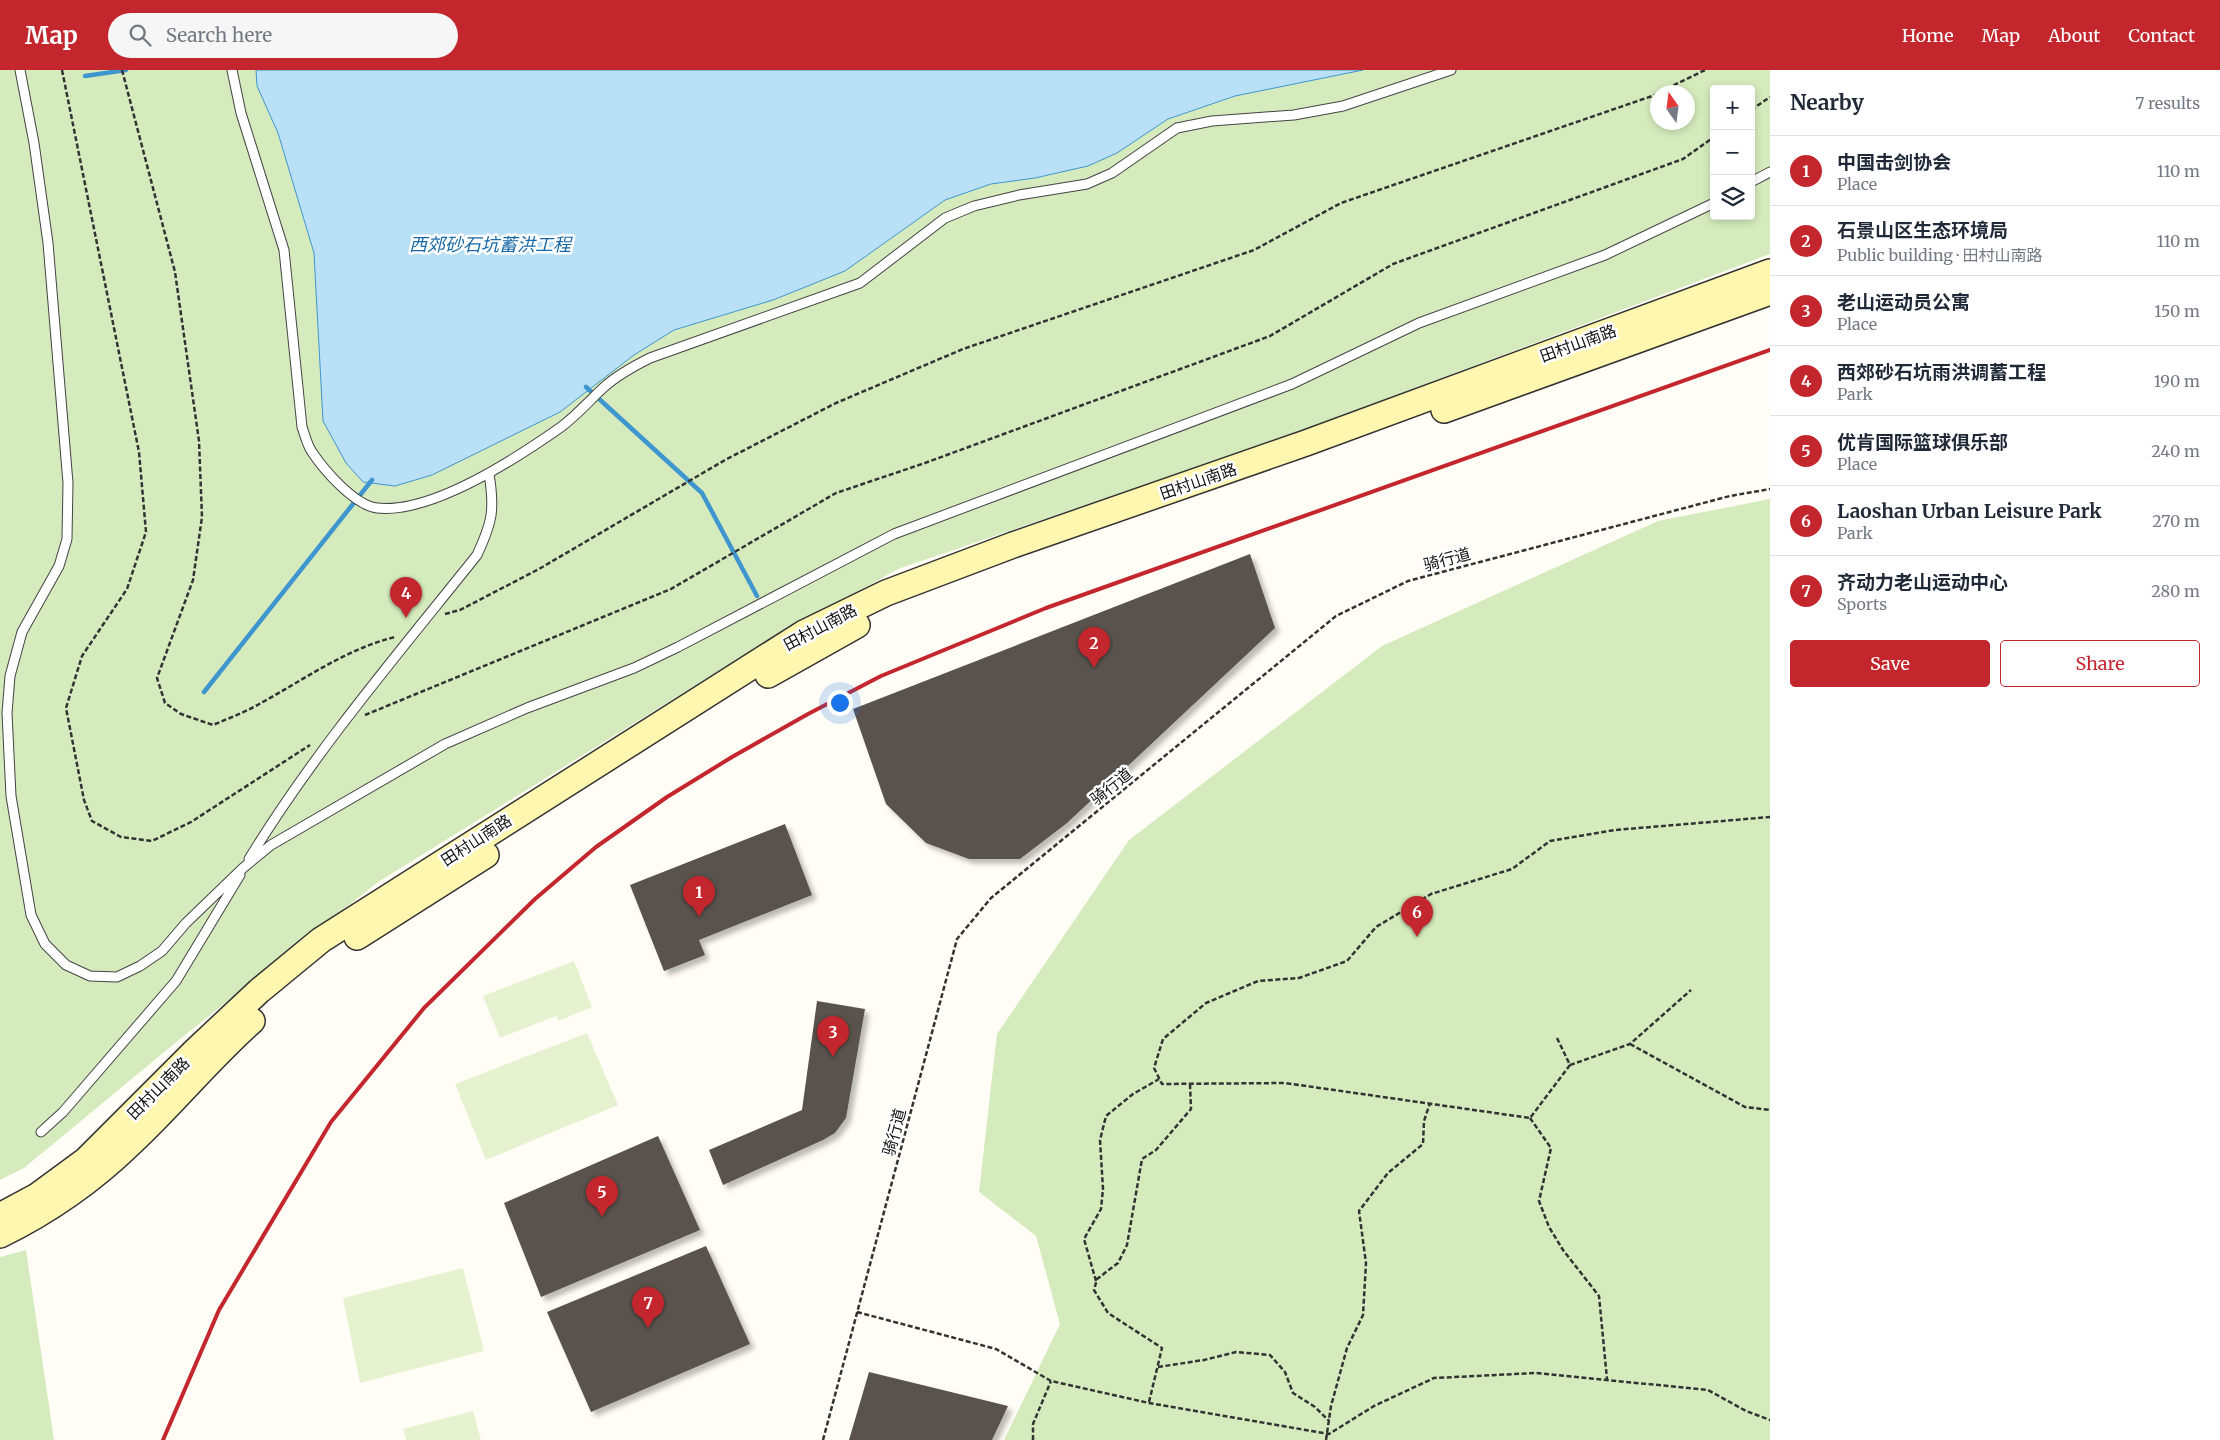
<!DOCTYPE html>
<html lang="en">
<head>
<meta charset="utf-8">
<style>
	body { margin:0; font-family:Merriweather,"Noto Sans SC",serif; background:#f6f6f7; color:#1f2937 }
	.controls { position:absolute; right:15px; top:15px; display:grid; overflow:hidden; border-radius:5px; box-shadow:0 2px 8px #0003 }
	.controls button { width:45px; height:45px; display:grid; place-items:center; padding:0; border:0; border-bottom:1px solid #e0e1e3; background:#fff; color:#1f2937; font:25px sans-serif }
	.compass { position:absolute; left:1650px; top:15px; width:45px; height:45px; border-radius:50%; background:#fff; box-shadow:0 2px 8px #0003; rotate:346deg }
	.you { position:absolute; left:839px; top:632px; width:18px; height:18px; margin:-12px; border:4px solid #fff; border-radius:50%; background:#1a73e8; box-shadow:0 0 0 8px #1a73e833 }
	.badge { display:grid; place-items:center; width:32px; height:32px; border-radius:50%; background:#c4262e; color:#fff; font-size:16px; font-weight:700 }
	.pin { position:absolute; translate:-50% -41px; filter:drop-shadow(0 1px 2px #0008) }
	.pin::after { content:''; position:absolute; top:26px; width:18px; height:15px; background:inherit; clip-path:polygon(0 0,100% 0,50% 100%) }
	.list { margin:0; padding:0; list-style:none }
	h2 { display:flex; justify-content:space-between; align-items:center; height:65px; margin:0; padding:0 20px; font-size:21px }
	h2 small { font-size:16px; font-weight:400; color:#747a83 }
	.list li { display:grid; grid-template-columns:32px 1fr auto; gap:15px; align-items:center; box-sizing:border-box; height:70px; padding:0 20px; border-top:1px solid #e0e1e3 }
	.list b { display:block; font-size:19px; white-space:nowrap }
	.list p { margin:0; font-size:16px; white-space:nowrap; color:#747a83 }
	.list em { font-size:16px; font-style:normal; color:#747a83 }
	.actions { display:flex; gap:10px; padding:15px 20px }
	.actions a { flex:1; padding:11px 0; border:1px solid #c4262e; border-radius:5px; text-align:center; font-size:18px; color:#c4262e }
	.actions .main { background:#c4262e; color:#fff }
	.icon { flex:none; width:28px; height:28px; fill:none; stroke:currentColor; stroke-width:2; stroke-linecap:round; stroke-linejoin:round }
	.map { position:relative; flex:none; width:1770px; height:1370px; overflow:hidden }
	header { display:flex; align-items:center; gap:30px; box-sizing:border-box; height:70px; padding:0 25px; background:#c4262e; color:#fff }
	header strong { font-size:24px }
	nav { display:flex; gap:28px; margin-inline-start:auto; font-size:18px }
	.search { width:350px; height:45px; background:#f6f6f7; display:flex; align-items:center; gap:12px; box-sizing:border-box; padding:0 18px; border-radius:28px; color:#747a83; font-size:19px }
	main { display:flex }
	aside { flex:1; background:#fff }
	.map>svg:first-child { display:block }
</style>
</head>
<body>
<header>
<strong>Map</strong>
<div class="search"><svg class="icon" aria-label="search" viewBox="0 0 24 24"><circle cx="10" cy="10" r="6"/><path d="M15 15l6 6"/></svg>Search here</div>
<nav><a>Home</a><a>Map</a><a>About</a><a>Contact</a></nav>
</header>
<main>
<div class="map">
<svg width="1770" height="1370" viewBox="0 0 1770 1370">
	<defs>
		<filter id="shadow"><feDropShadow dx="4.5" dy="4.5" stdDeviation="2.5" flood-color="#0004"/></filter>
	</defs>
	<rect width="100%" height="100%" fill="#fffdf5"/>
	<path fill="#d5ebbd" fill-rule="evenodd" d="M0 0H1770V184L1296 363 898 499 725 597 378 812 180 969 24 1098 0 1110ZM1714 19H1751V146H1714ZM1658 22H1688V52H1658Z
		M1770 429V1370H1004L1060 1254 1036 1166 979 1122 997 964 1129 770 1382 576 1658 451Z
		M26 1180 54 1370H0V1187Z"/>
	<path fill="#e6f2cf" d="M574 891 592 937 558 951 556 946 500 968 483 926Z
		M587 963 618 1035 486 1090 455 1014Z
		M463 1198 484 1281 360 1313 343 1228Z
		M473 1341 481 1370H406L403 1359Z"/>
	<path fill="#b9e0f7" stroke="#3f96cf" d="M256 0H1363L1235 26 1168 49 1117 83 1088 96 1035 108 991 114 945 130 845 201 773 230 674 260 634 285 560 342 432 405 395 416 363 412 346 393 323 351 314 183 278 63 257 16Z"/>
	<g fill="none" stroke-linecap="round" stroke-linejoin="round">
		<path stroke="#3f96cf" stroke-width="4.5" d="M85 6 126 0
			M586 317 702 423 757 526
			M204 622 372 410"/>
	</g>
	<path fill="#5a524d" filter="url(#shadow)" d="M1250 484 1275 558 1067 753 1020 789H969L926 773 886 734 853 639Z
		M785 754 812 825 699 870 705 885 664 901 630 815Z
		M817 931 865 939 846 1048 835 1063 823 1070 723 1115 709 1080 802 1040Z
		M658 1066 700 1160 541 1227 504 1133Z
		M706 1176 750 1274 591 1342 547 1242Z
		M869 1302 1008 1336 992 1370H849Z"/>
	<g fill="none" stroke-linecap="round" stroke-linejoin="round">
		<g stroke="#444" stroke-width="11">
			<path id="lane" d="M20 0 34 73 48 173 68 413 67 469 59 496 22 562 10 606 7 643 11 726 31 845 45 874 66 895 90 906 117 907 140 896 162 881 186 853 243 798 271 775 445 674 527 638 634 598 678 577 894 464 1292 314 1419 253 1605 185 1714 133
				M232 0 241 43 284 180 302 357C305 365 307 375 312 382 324 400 354 435 377 438 432 444 517 388 561 357 576 346 589 331 603 318 617 305 634 296 650 288L860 213 945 148 974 136 1019 125 1087 114 1112 103 1177 58 1212 51 1294 45 1343 36 1451 0
				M1751 112 1770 102
				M249 789C315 681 398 584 477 485 492 453 495 440 489 404
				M41 1062 63 1042 176 911 240 805"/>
		</g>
		<g stroke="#333" stroke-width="28">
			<path id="secondary" d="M1444 340 1770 222
				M768 605 857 555
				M357 867 486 785
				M0 1146 37 1126 86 1090 195 981 259 921 321 870 804 563 886 523 1013 475 1306 373 1770 202
				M0 1165C49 1141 92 1111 131 1073 173 1034 209 989 252 951"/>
		</g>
		<path stroke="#333" stroke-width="2.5" stroke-dasharray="5 2.5" stroke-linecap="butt" d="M62 0 139 382 146 462 127 519 82 586 66 638 84 730 92 751 121 767 152 771 191 752 310 675
			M122 0 175 202 199 371 202 447 193 510 157 608 165 633 181 644 213 655C229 648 246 642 261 633 305 609 346 579 395 567
			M1660 22 1705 0
			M1751 40 1770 27
			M445 544 460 540 539 499 725 390 836 333 963 279 1254 180 1341 133 1658 24
			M365 645 671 519 836 423 925 393 1270 266 1393 194 1683 89 1714 67
			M1557 968 1570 995 1530 1048 1285 1013 1162 1014 1154 998 1163 969 1206 933 1258 911 1299 908 1347 891 1376 857 1431 824 1512 799 1550 771 1615 760 1770 747
			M1630 974 1745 1037 1770 1040
			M1570 995 1630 974 1691 920
			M1530 1048 1551 1078 1539 1131 1549 1157 1563 1180 1599 1226 1607 1309
			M1096 1211 1084 1169 1101 1139 1103 1119 1100 1070 1106 1046 1133 1024 1159 1009
			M857 1242 996 1279 1051 1311 1149 1333 1329 1364 1374 1336 1434 1308 1536 1303 1708 1320 1746 1341 1770 1350
			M1158 1297 1204 1290 1236 1282 1270 1285 1285 1302 1293 1323 1315 1337 1329 1351
			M1149 1332 1162 1278 1108 1243 1094 1220 1097 1209 1118 1193 1127 1175 1142 1089 1156 1080 1191 1039 1190 1014
			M823 1370 957 869 991 828 1336 546 1408 511 1730 426 1770 419
			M1033 1370V1354L1051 1311
			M1326 1370 1331 1336 1347 1278 1363 1245 1366 1193 1359 1141 1388 1103 1423 1074 1424 1051 1430 1033"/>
		<use href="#lane" stroke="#fff" stroke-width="9"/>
		<use href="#secondary" stroke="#fff6b0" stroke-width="25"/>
		<path stroke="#c4262e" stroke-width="4" d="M163 1370 219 1240 331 1052 424 938 535 829 596 777 667 727 732 687 808 644 881 606 1046 538 1770 280"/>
	</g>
	<g text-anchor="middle" stroke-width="5" stroke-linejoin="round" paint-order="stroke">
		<g font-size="16" fill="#111" stroke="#fff">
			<text transform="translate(1578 273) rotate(-20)" y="6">田村山南路</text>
			<text transform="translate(1198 411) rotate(-19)" y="6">田村山南路</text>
			<text transform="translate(1447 489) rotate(-15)" y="6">骑行道</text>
			<text transform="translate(820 557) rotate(-28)" y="6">田村山南路</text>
			<text transform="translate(1111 716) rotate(-39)" y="6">骑行道</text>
			<text transform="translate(476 770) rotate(-33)" y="6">田村山南路</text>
			<text transform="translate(158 1018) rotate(-45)" y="6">田村山南路</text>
			<text transform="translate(894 1062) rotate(-75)" y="6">骑行道</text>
		</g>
		<g font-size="18" font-style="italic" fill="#1768a6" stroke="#fff">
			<text x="490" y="181">西郊砂石坑蓄洪工程</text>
		</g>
	</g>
</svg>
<div class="controls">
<button>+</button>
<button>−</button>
<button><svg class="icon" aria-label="layers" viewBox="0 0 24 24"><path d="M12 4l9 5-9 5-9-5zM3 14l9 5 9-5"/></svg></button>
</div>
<svg class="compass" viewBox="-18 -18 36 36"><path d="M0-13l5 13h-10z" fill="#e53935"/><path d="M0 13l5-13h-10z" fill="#747a83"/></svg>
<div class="you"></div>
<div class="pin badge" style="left:699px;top:847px">1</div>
<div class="pin badge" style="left:1094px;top:598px">2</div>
<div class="pin badge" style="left:833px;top:987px">3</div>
<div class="pin badge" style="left:406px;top:548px">4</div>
<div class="pin badge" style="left:602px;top:1147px">5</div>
<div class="pin badge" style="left:1417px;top:867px">6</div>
<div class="pin badge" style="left:648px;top:1258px">7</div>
</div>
<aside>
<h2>Nearby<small>7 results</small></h2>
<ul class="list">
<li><span class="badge">1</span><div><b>中国击剑协会</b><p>Place</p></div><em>110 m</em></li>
<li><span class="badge">2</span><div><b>石景山区生态环境局</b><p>Public building · 田村山南路</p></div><em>110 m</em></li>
<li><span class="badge">3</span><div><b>老山运动员公寓</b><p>Place</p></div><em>150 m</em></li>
<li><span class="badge">4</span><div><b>西郊砂石坑雨洪调蓄工程</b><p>Park</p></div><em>190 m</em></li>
<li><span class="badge">5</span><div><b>优肯国际篮球俱乐部</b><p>Place</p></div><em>240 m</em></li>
<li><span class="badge">6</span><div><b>Laoshan Urban Leisure Park</b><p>Park</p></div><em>270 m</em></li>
<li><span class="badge">7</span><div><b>齐动力老山运动中心</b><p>Sports</p></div><em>280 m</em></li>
</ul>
<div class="actions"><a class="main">Save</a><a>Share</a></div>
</aside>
</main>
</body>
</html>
